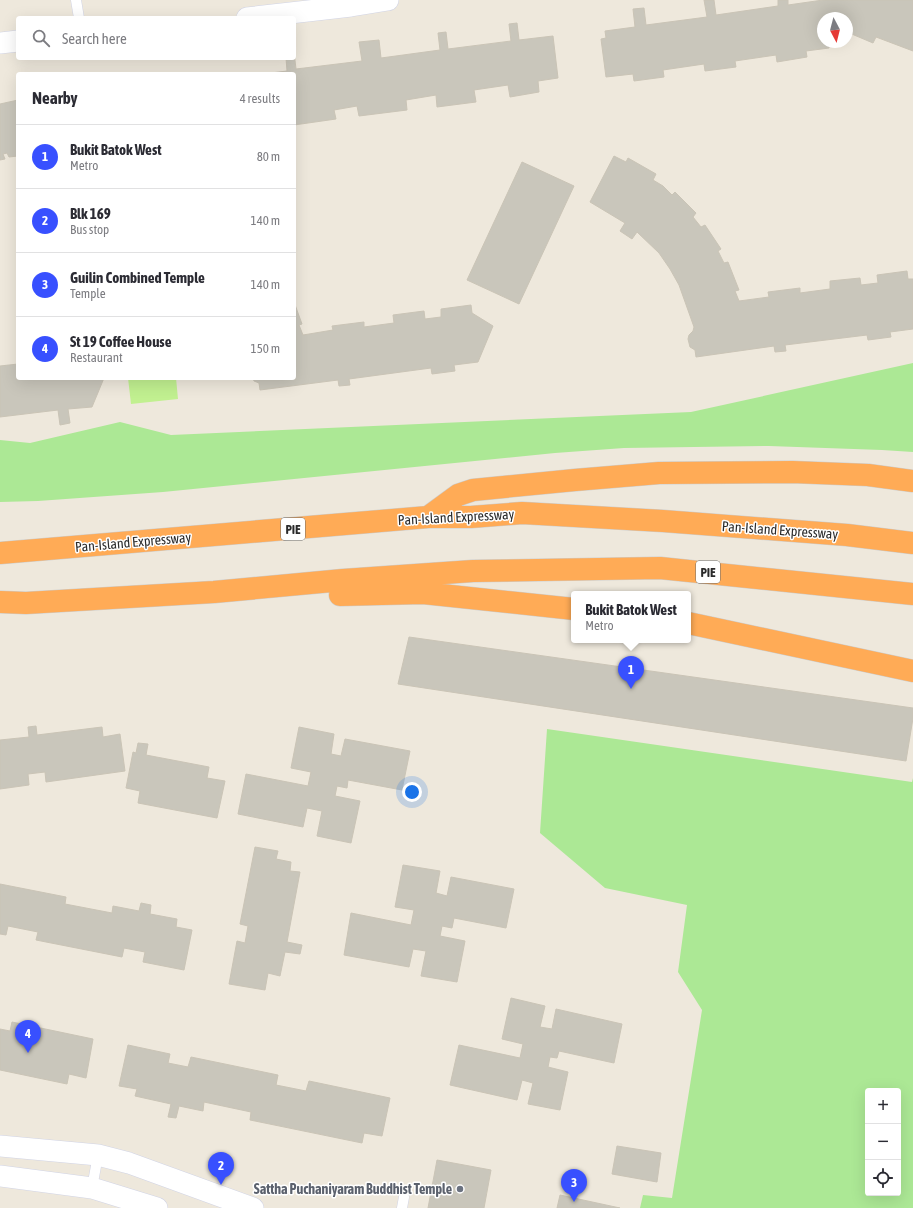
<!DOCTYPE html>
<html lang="en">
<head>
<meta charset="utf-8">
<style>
	body { margin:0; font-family:"Asap Condensed",sans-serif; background:#f7f7f7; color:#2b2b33 }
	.controls { position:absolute; right:12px; bottom:12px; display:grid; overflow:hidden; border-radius:4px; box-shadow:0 4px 16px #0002 }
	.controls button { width:36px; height:36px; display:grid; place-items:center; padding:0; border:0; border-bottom:1px solid #e1e1e2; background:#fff; color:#2b2b33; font:20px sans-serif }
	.compass { position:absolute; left:817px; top:12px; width:36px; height:36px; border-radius:50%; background:#fff; box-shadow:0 4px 16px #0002; rotate:173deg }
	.you { position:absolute; left:412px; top:792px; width:14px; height:14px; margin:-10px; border:3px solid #fff; border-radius:50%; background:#1a73e8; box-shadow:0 0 0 6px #1a73e833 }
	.badge { display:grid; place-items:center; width:26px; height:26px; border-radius:50%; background:#3850ff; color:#fff; font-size:13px; font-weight:700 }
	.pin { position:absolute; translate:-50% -33px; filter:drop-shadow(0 1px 2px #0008) }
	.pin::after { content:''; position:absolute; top:21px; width:14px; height:12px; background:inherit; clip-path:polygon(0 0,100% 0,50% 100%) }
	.popup { position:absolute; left:571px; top:591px; width:120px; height:52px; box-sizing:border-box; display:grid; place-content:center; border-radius:4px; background:#fff; filter:drop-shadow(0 1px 3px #0005); font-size:13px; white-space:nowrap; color:#7c7c81 }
	.popup b { font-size:15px; color:#2b2b33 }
	.popup::after { content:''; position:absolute; left:50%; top:100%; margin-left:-8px; border:8px solid transparent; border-top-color:#fff }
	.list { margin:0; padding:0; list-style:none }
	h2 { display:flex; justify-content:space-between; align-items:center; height:52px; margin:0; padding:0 16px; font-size:17px }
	h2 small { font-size:13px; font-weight:400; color:#7c7c81 }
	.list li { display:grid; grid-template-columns:26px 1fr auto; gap:12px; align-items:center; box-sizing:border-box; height:64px; padding:0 16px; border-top:1px solid #e1e1e2 }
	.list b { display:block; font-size:15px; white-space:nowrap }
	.list p { margin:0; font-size:13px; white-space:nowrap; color:#7c7c81 }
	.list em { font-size:13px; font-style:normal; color:#7c7c81 }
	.icon { flex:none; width:22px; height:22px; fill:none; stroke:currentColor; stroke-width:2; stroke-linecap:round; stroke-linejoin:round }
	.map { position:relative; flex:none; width:913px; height:1208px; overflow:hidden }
	.search { position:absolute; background:#fff; box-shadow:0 4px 16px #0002; left:16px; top:16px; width:280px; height:44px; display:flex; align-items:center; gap:10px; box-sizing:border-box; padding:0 14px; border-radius:4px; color:#7c7c81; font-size:15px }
	.panel { position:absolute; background:#fff; box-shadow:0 4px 16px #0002; left:16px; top:72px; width:280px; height:308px; border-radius:4px }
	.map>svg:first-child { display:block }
</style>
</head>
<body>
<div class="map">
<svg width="913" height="1208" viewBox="0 0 913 1208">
	<rect width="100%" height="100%" fill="#eee8dc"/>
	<path fill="#ace895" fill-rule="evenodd" d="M913 363V452L882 450 769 446 624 448 555 453 163 492 38 501 0 502V440L30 443 120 422 171 435 691 412Z
		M547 729 912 782 913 778V1208H640L643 1195 672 1198 702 1010 678 972 687 905 605 888 540 833ZM868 1091H898V1193H868Z"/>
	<path fill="#c1f090" d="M128 378H176L178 399 131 404Z"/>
	<path fill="#c9c6bb" stroke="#cac4b6" d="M704 0H714L716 15 778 6V0H788V5L823 0H913V51L876 37 873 43 847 32V18L825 17V18H823V42H829V48L806 51 807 57 777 62 776 55 735 61 736 67 705 71 704 64 663 70 664 77 634 81 633 74 606 77 601 39 606 38 605 31 635 27 633 9 644 8 646 25 707 17Z
		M517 23 519 40 553 36 558 78 538 81 539 92 510 97 508 85 474 90 476 102 437 107 436 95 406 100 407 110 359 116 357 106 334 110 336 119 294 125V74H263L287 71 286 58H294V52L296 69 362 61 359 42 379 40 381 58 440 50 438 33 446 32 448 49 511 41 509 24Z
		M18 100V156L9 157 7 153 3 154 5 159 0 160V104Z
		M614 156 626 162 628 158 656 174 653 180 663 186 672 195 675 192 696 213 693 217 701 227 705 225 721 249 718 251 724 263 728 262 739 290 735 291 739 301 769 297 768 292 800 288V293L830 289V281L860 278 861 285 878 283 877 275 907 271 908 279H913V329L890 332 891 337 868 340 867 335 785 345 786 351 775 352 774 346 696 357 695 350 690 347 688 339 689 335 693 331 694 327 679 285 670 269 659 253 637 232 632 239 620 231 625 223 590 202Z
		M522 162 574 186 519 304 467 280Z
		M294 302 302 324 299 325 303 335 333 330 332 326 364 322V327L394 323 393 315 424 311 425 319 441 317V309L471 305 472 313 493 326 478 362 454 365 455 371 432 374 431 368 349 379 350 385 339 386 338 380 260 390 259 383 254 381 253 378H294Z
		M18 364V378H104L92 407 68 409 70 423 60 425 58 410 0 417V366Z
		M409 637 913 708V718L906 761 398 684Z
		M36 726 37 735 102 727 103 737 120 734 125 771 46 782 45 772 28 774 29 785 0 789V740L29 737 28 727Z
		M299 727 334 734 331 754 341 756 345 739 410 751 402 790 348 780 347 788 337 786 335 796 360 801 351 843 317 836 322 811 307 808 303 827 238 814 246 774 308 786 311 772 291 768Z
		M138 743 148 744 146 755 209 767 207 778 225 781 217 818 138 803 140 791 126 788 133 752 136 753Z
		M255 847 278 851 276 859 291 862 290 871 300 872 287 942 302 945 300 954 285 952 280 976 268 973 265 990 229 984 237 941 245 943 248 926 240 924Z
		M403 865 440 871 436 893 447 896 451 877 514 889 506 928 454 918 452 928 442 926 440 936 465 941 457 982 421 976 426 951 413 949 409 967 344 955 351 913 411 925 414 910 395 907Z
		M0 884 66 897 65 904 112 913 113 906 139 911 141 903 151 905 150 914 177 919 176 927 192 930 184 970 143 962 145 952 124 948 122 957 36 940 38 932 8 926 6 935 0 934Z
		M511 998 545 1006 540 1027 552 1029 556 1009 622 1024 614 1063 559 1051 557 1058 550 1057 548 1067 568 1072 560 1110 528 1104 533 1083 522 1080 517 1100 450 1085 459 1045 520 1058 523 1044 502 1039Z
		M12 1022 93 1039 86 1078 69 1074 67 1084 0 1070V1029L10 1031Z
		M128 1045 170 1054 168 1063 188 1067 191 1057 278 1075 276 1085 306 1091 309 1081 390 1098 382 1136 364 1133 362 1143 250 1120 251 1112 204 1102 203 1111 179 1106 176 1118 168 1117 171 1104 135 1096 137 1089 119 1086Z
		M617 1146 661 1153 657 1182 612 1174Z
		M437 1160 491 1170 484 1208H428Z
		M560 1195 620 1208H557Z"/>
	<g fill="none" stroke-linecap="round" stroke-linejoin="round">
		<g stroke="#d1d4e5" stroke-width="11">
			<path id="lane" d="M76 0 79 18
				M92 1188 98 1155
				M402 1208 404 1197"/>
		</g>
		<g stroke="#d1d4e5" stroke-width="22">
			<path id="street" d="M247 18 351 6 388 0
				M0 43 18 41
				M0 1146 98 1155 129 1163 253 1208
				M0 1176 92 1188 157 1208"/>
		</g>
		<g stroke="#ccc" stroke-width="23">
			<path id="highway" d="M428 517 458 495 473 490 575 480 659 473 792 472 868 475 913 481
				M0 553 428 517H471L522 513 663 521 847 535 913 543
				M340 595 423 593 574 609
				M0 602 26 603 214 592 343 580 473 571 660 568 913 594
				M688 623 913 671"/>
		</g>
		<use href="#lane" stroke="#fff" stroke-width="10"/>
		<use href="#street" stroke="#fff" stroke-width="21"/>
		<use href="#highway" stroke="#ffab56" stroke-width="22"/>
	</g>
	<circle fill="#6b7280" stroke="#fff" stroke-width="1.5" cx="460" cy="1189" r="4"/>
	<g text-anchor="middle" stroke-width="3" stroke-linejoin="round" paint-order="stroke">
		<g fill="#fff" stroke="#6b6b6b" stroke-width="1">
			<rect x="281" y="518" width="24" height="22" rx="3"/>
			<rect x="696" y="561" width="24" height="22" rx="3"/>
		</g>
		<g font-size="13" font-weight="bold" fill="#2b2b2b">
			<text x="293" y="534">PIE</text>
			<text x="708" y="577">PIE</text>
		</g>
		<g font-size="14" fill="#2b2b2b" stroke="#fff">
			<text transform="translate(456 517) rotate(-3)" y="5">Pan-Island Expressway</text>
			<text transform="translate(780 530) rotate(4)" y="5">Pan-Island Expressway</text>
			<text transform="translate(133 542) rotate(-5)" y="5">Pan-Island Expressway</text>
		</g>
		<g font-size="14" font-weight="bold" fill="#5b616d" stroke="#fff" text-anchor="end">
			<text x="452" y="1194">Sattha Puchaniyaram Buddhist Temple</text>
		</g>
	</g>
</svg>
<div class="controls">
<button>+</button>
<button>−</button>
<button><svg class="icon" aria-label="locate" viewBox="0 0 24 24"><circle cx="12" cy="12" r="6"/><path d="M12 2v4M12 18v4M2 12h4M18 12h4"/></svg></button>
</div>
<svg class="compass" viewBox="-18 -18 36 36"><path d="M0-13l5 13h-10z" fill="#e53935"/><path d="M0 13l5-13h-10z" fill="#7c7c81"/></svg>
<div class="you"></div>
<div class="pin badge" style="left:631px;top:689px">1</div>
<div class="popup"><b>Bukit Batok West</b>Metro</div>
<div class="pin badge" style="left:221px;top:1185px">2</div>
<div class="pin badge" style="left:574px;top:1202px">3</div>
<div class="pin badge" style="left:28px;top:1053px">4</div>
<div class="search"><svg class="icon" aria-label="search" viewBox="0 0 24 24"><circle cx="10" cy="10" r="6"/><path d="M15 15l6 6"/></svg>Search here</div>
<section class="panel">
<h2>Nearby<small>4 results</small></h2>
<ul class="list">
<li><span class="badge">1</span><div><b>Bukit Batok West</b><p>Metro</p></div><em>80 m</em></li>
<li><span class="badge">2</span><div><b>Blk 169</b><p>Bus stop</p></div><em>140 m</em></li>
<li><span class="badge">3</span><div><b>Guilin Combined Temple</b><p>Temple</p></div><em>140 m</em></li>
<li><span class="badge">4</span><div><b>St 19 Coffee House</b><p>Restaurant</p></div><em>150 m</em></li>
</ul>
</section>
</div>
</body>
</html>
